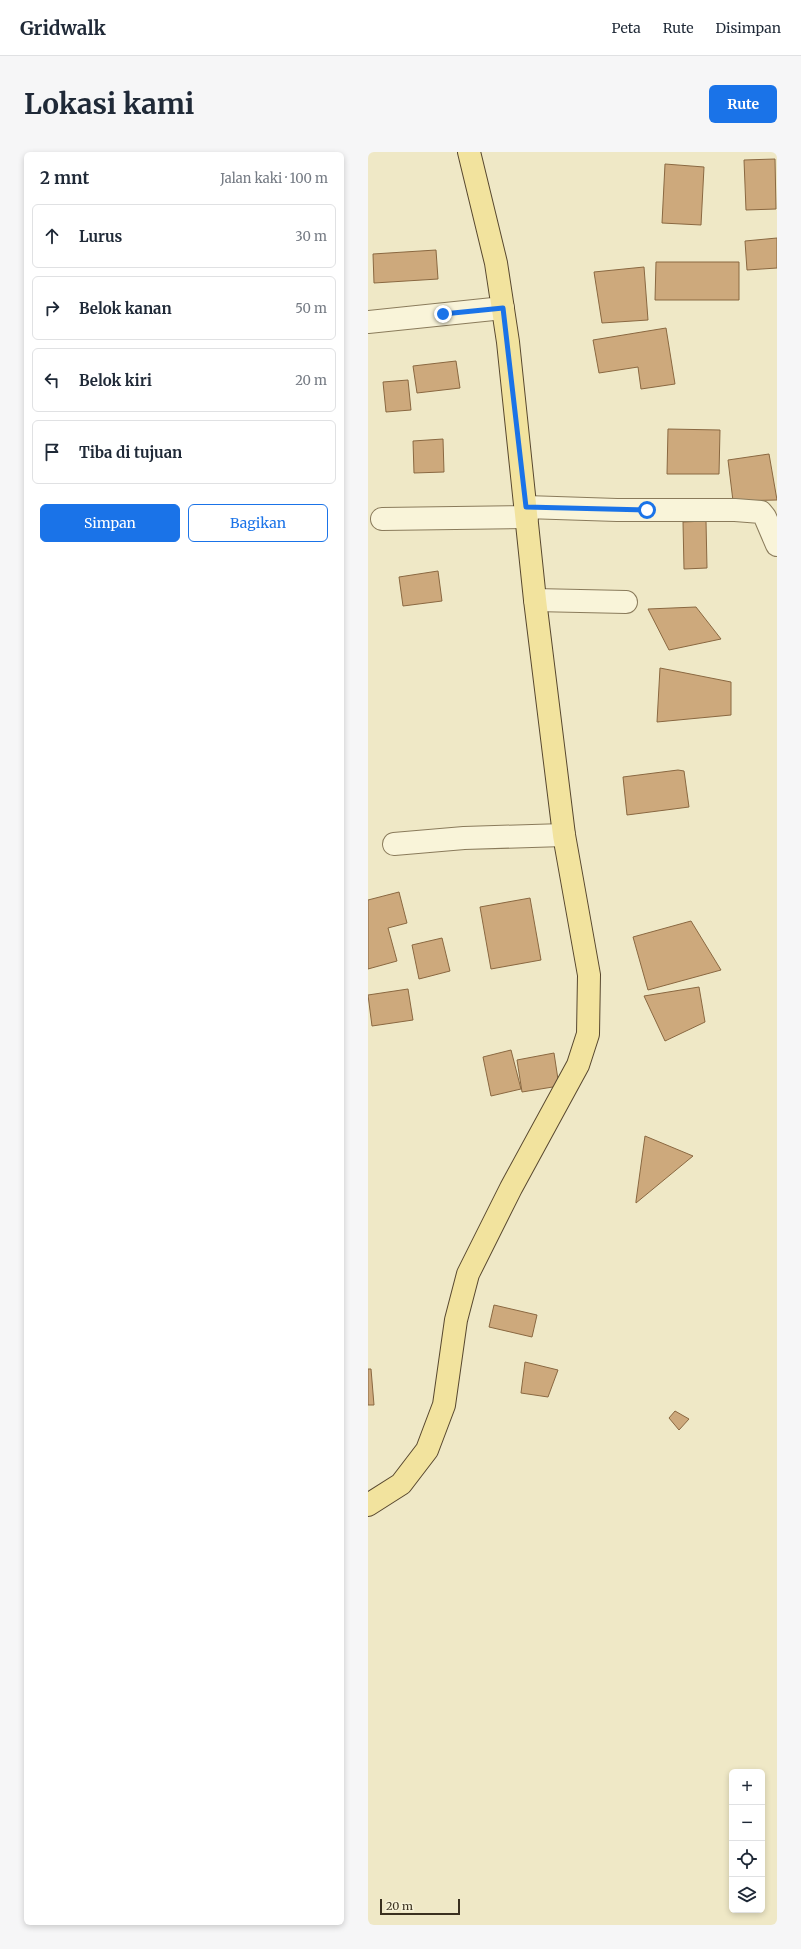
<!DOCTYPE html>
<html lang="id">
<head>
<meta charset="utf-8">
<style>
	body { margin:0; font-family:Merriweather,serif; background:#f6f6f7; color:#1f2937 }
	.controls { position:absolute; right:12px; bottom:12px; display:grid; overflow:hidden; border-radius:6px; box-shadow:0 2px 6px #0003 }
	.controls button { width:36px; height:36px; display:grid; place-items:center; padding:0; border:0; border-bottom:1px solid #e0e1e3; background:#fff; color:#1f2937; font:20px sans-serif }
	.scale { position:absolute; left:12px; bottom:10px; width:80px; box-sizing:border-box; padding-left:4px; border:2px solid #3a301f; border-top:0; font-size:11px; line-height:14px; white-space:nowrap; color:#3a301f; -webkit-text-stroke:3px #f6f1d6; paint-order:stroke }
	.stop { position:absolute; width:12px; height:12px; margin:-9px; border:3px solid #1a73e8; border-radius:50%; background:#fff }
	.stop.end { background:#1a73e8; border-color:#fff; box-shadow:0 1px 4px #0008 }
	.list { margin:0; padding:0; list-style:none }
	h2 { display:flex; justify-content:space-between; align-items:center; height:52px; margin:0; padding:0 16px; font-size:17px }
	h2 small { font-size:13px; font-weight:400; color:#747a83 }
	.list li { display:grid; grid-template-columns:26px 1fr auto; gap:12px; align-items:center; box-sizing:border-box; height:64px; margin:0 8px 8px; padding:0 8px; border:1px solid #e0e1e3; border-radius:6px }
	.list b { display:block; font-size:15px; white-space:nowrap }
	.list em { font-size:13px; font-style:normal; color:#747a83 }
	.actions { display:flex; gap:8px; padding:12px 16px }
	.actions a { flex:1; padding:9px 0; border:1px solid #1a73e8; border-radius:6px; text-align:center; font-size:14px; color:#1a73e8 }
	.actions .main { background:#1a73e8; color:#fff }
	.icon { flex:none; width:22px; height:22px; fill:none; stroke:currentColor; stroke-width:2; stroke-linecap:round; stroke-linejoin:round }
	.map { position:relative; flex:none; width:409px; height:1773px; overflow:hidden; border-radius:6px }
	header { display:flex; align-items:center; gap:24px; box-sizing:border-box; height:56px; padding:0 20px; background:#fff; border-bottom:1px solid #e0e1e3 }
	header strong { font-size:19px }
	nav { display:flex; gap:22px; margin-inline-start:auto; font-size:14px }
	.intro { display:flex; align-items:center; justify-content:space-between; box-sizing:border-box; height:96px; padding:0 24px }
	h1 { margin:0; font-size:28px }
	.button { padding:10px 18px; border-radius:6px; background:#1a73e8; color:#fff; font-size:14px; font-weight:700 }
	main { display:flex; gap:24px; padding:0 24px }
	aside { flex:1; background:#fff; border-radius:6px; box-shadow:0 2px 6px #0003 }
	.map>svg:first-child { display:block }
</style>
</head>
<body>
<header>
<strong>Gridwalk</strong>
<nav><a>Peta</a><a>Rute</a><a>Disimpan</a></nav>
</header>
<div class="intro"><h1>Lokasi kami</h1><a class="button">Rute</a></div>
<main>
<aside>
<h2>2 mnt<small>Jalan kaki · 100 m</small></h2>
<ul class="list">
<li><svg class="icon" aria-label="ahead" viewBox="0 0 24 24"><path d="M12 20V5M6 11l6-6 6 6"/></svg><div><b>Lurus</b></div><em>30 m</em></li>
<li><svg class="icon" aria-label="right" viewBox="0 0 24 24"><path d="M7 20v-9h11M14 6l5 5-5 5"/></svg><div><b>Belok kanan</b></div><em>50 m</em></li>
<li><svg class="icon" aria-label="left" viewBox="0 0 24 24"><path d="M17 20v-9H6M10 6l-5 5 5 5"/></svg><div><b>Belok kiri</b></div><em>20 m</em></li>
<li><svg class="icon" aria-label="arrive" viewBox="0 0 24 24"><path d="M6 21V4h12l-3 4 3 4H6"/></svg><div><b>Tiba di tujuan</b></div></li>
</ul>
<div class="actions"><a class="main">Simpan</a><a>Bagikan</a></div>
</aside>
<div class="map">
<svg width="409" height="1773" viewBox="0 0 409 1773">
	<rect width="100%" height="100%" fill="#efe8c6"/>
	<path fill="#cda97c" stroke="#8a6841" d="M407 7 408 57 378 58 376 8Z
		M297 12 336 15 333 73 294 71Z
		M409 86V116L379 118 377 89Z
		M68 98 70 127 6 131 5 102Z
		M288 110H371V148H287Z
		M276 115 280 168 234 171 226 120Z
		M298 176 307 232 273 237 270 215 231 221 225 188Z
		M88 209 92 236 49 241 45 214Z
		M40 228 43 258 18 260 15 230Z
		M300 277 352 278 351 322H299Z
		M75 287 76 320 46 321 45 289Z
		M401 302 409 348 365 349 360 308Z
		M338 369 339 416 316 417 315 370Z
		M70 419 74 449 35 454 31 425Z
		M328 455 353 487 301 498 280 457Z
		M292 516 363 530V563L289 570Z
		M310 618 316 619 321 655 259 663 255 625Z
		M31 740 39 771 20 776 29 809 0 817V748Z
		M162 746 173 808 123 817 112 755Z
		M323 769 353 818 280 838 265 785Z
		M74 786 82 819 51 827 44 793Z
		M331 835 337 870 297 889 276 844Z
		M40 837 45 868 4 874 0 843Z
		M143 898 153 937 123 944 115 905Z
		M186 901 191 934 154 940 149 908Z
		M277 984 325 1004 268 1051V1049Z
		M126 1153 169 1163 164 1185 121 1175Z
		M157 1210 190 1218 180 1245 153 1241Z
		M0 1217H3L6 1253H0Z
		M307 1259 321 1267 311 1278 301 1266Z"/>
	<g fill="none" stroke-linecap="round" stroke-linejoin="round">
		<g stroke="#8a7b5b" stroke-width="24">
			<path id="street" d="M0 170 135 156
				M158 355 249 358H367L393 360 397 365 409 393
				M14 367 159 365
				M167 448 258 450
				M26 692 96 686 196 683"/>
		</g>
		<g stroke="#58482f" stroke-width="24">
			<path id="primary" d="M0 1353 33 1332 59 1298 76 1253 88 1168 100 1122 143 1036 210 913 220 882 221 823 196 683 167 448 140 190 128 111 101 0"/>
		</g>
		<use href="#street" stroke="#f9f4d9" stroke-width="22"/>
		<use href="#primary" stroke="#f2e39e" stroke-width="22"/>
	</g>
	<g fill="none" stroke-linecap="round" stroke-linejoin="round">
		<path stroke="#1a73e8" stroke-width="5" d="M75 162 135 156 158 355 279 358"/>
	</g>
</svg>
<div class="controls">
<button>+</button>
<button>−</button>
<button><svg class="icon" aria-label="locate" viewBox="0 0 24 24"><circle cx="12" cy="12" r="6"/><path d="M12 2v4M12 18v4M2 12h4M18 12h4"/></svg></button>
<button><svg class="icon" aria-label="layers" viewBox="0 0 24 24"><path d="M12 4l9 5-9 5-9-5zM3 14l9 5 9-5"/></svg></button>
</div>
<div class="scale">20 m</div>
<div class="stop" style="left:279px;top:358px"></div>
<div class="stop end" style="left:75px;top:162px"></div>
</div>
</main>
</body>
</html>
